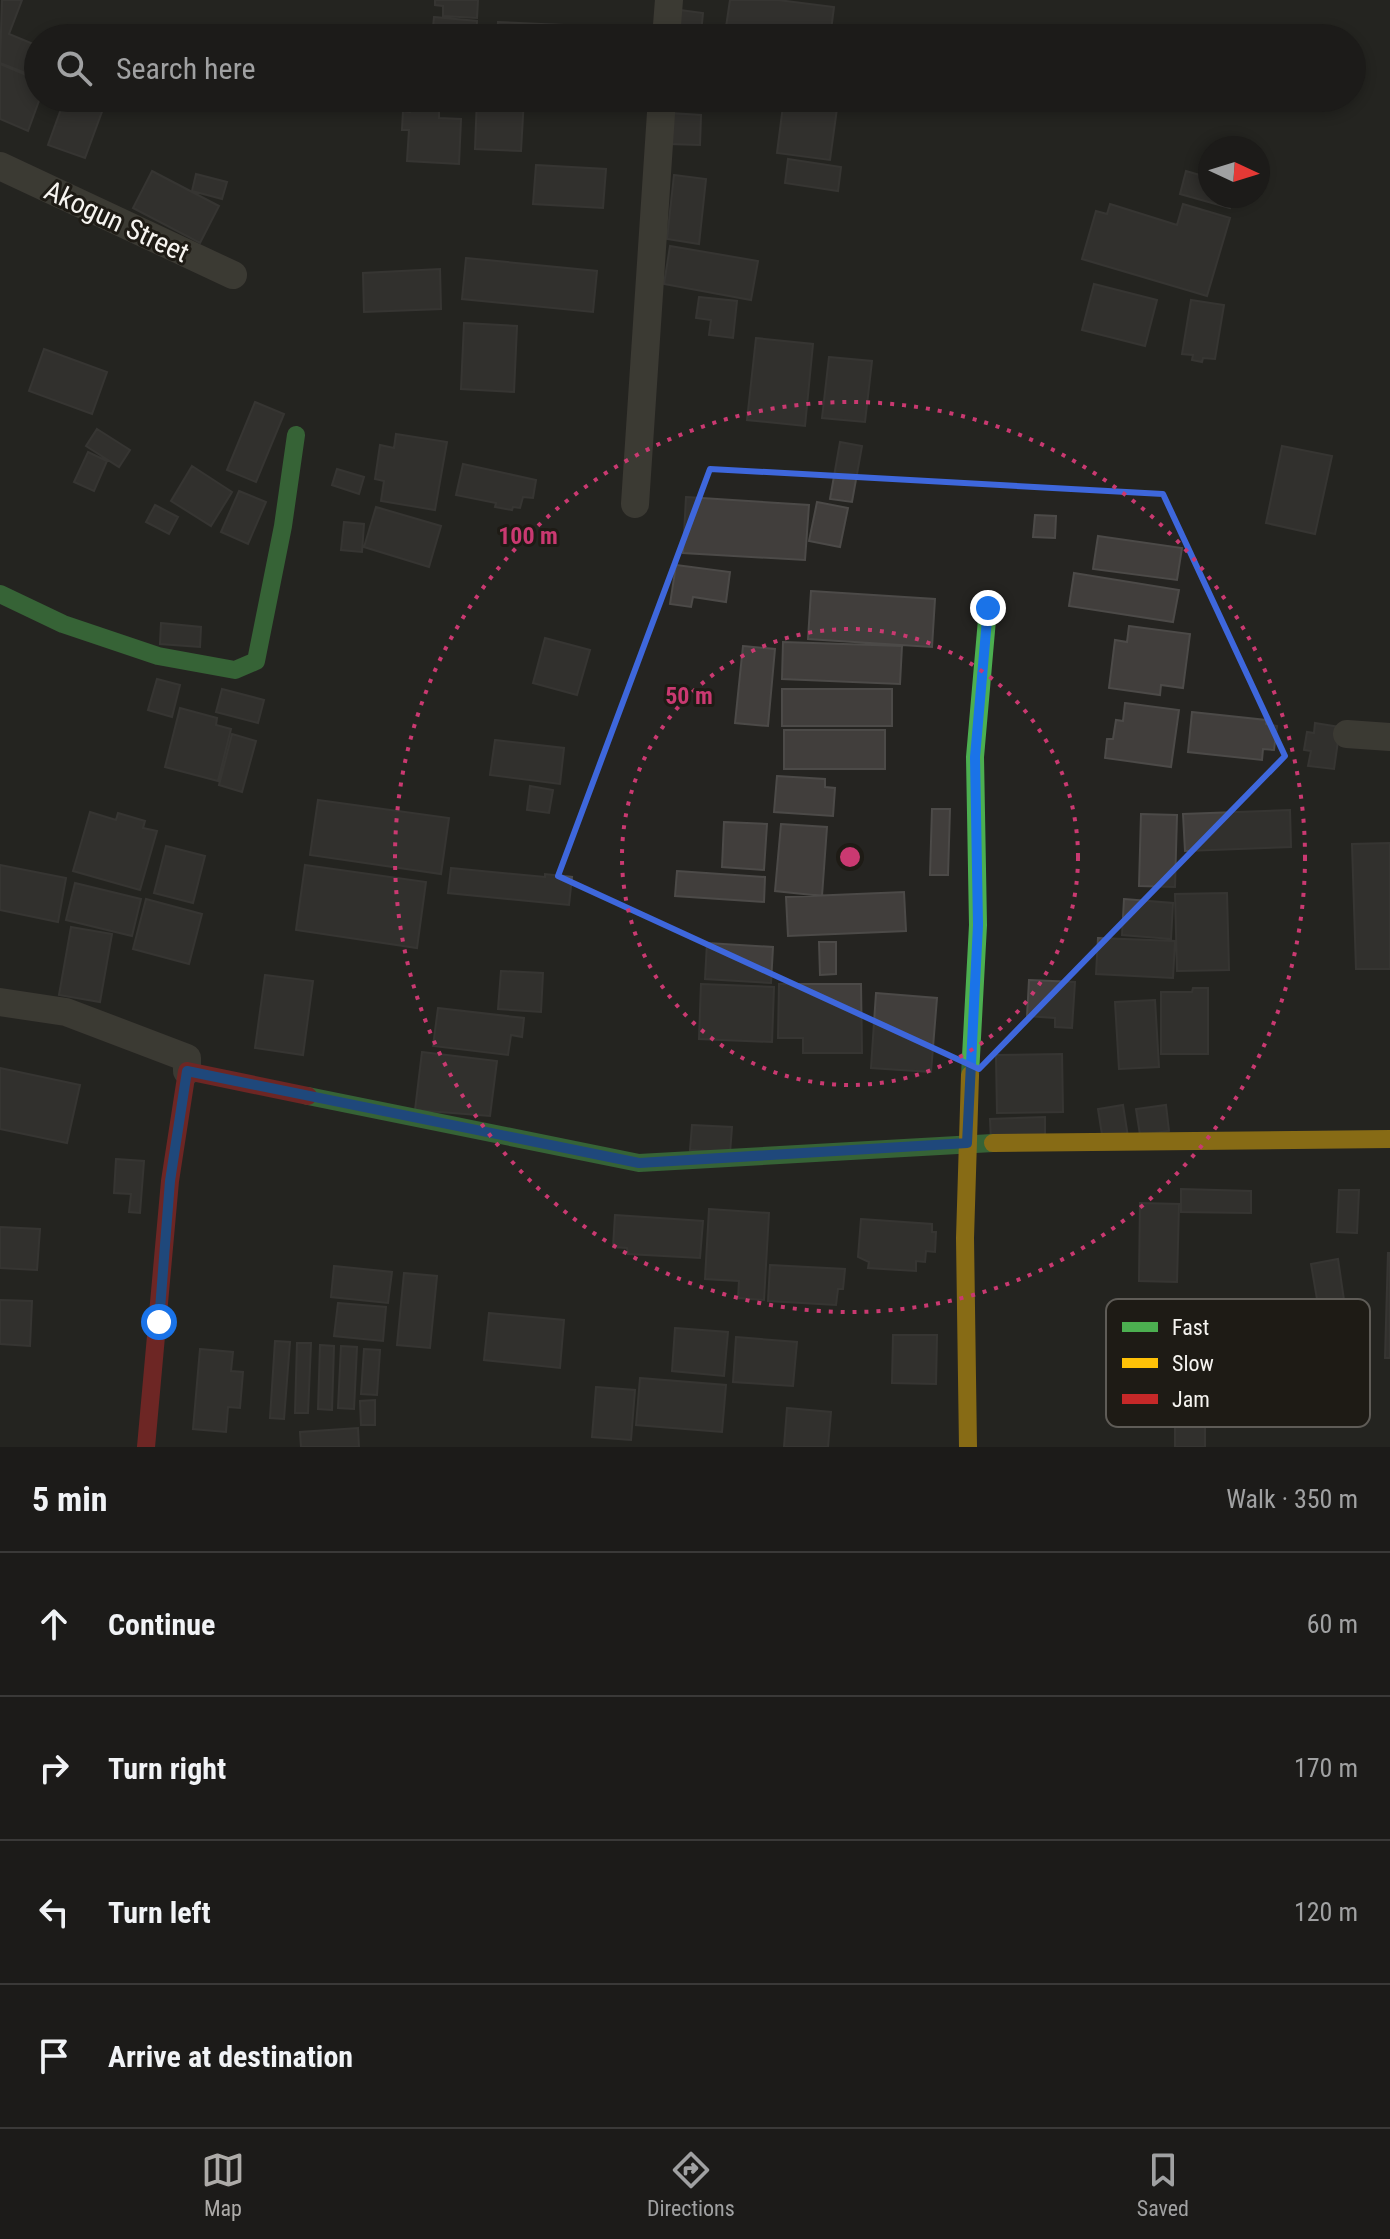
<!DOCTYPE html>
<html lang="en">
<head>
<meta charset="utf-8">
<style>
	body { margin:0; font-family:"Roboto Condensed",sans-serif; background:#252422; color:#f1f3f6 }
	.compass { position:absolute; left:1198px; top:136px; width:72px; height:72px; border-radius:50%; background:#1c1b19; box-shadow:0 4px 12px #0003; rotate:94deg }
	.stop { position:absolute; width:24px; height:24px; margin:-18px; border:6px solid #1a73e8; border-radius:50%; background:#fff }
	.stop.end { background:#1a73e8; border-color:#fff; box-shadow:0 2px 8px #0008 }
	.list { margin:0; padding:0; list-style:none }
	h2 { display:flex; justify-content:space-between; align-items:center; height:104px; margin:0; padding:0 32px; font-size:34px }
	h2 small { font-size:26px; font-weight:400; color:#a0a1a2 }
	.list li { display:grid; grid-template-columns:52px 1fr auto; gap:24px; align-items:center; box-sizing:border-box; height:144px; padding:0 32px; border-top:2px solid #3a3938 }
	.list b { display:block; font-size:30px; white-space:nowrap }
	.list em { font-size:26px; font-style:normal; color:#a0a1a2 }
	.icon { flex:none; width:44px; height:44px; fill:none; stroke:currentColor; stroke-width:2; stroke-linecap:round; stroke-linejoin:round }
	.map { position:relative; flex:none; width:1390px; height:1447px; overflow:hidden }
	.search { position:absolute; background:#1c1b19; box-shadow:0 4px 12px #0003; left:24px; right:24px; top:24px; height:88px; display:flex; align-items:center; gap:20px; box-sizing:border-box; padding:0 28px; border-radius:44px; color:#a0a1a2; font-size:30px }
	.sheet { height:680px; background:#1c1b19 }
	nav { display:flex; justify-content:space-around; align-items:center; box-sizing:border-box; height:112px; border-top:2px solid #3a3938; background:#1c1b19; font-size:22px; color:#a0a1a2 }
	nav a { display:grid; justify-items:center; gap:4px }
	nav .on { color:#adaba8 }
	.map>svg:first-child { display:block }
</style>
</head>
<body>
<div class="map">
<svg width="1390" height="1447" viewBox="0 0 1390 1447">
	<rect width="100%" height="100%" fill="#252421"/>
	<path fill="#413e3c" stroke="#4c4a48" stroke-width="2" d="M2 0H22L9 34 38 46V78L0 63Z
		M435 0H478L477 18 443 16V6L435 5Z
		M730 0H778L834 7 830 38H757L725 34Z
		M680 10 703 13 701 33 678 31Z
		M434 17 477 21 476 38H432Z
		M498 22 607 27 606 38H497Z
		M0 64 38 80V98H40L28 131 0 119Z
		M65 98H107L85 158 48 145Z
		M477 98H524L521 151 475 149Z
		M784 98 838 101 830 160 777 153Z
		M411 99 439 100V118L461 119 459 164 407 161 409 130H402L403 111 410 112Z
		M670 113 701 115 700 145 669 144Z
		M788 159 841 167 838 191 785 183Z
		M536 165 606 169 603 208 533 204Z
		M152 171 219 206 200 243 133 208Z
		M1186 171 1210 178V196H1234L1230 208 1180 194Z
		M196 174 227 182 222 199 192 191Z
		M674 175 706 179 699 244 667 239Z
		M1110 204 1177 225 1183 204 1230 218 1207 296 1082 259 1096 211 1107 214Z
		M670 246 758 261 751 300 664 284Z
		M466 258 597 271 593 312 462 299Z
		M440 269 441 309 364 312 363 273Z
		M1094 284 1157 300 1145 346 1082 330Z
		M699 297 737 301 733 338 709 335 711 320 696 318Z
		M1191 300 1224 305 1215 359 1203 358 1202 362 1192 360 1193 355 1182 354Z
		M464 323 517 326 514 392 461 389Z
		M756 338 813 344 805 426 747 420Z
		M44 349 107 372 92 414 29 391Z
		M829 357 872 361 865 422 822 418Z
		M255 402 284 414 256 482 227 470Z
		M97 429 130 450 119 467 86 446Z
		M396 434 447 442 435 510 381 501 384 481 375 479 380 445 394 448Z
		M840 442 862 446 852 502 830 499Z
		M1282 446 1332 456 1315 534 1266 523Z
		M88 452 107 461 94 491 74 482Z
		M463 464 536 480 533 498 523 497 520 508 513 507 512 510 495 507 496 503 456 495Z
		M192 466 232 492 211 526 171 501Z
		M337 469 364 477 359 494 332 485Z
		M239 491 266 502 248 544 221 532Z
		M686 497 809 505 805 560 683 553Z
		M817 502 848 508 840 547 809 541Z
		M155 505 178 517 169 534 146 522Z
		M376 507 441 526 429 567 364 547Z
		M1035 515 1056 516 1055 538 1033 537Z
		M344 522 364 524 362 552 341 550Z
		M1098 536 1182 548 1177 580 1093 569Z
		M676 565 730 572 726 602 693 597 691 607 670 604Z
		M1074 573 1179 590 1173 622 1069 606Z
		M811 591 935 599 932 647 808 639Z
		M161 623 201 627 200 647 160 644Z
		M1129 626 1190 634 1183 688 1161 685 1160 695 1109 688 1115 640 1127 642Z
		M545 638 590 650 577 695 533 683Z
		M783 642 902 646 900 684 782 679Z
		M743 646 775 649 768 726 735 723Z
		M157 679 180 685 172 717 148 710Z
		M222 689 264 700 258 723 216 712Z
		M782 689H892V726H782Z
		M1125 703 1179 710 1171 767 1105 758 1107 739H1113L1116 720 1123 721Z
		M180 708 217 718 216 725 231 729 218 781 165 767Z
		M1192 712 1266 720V724L1277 726 1274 750 1263 749 1262 760 1188 752Z
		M1315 723 1340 727 1334 769 1308 766 1311 751 1304 750 1307 732 1314 733Z
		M784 730H885V769H784Z
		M232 734 256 741 242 792 219 785Z
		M495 740 564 748 560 784 490 775Z
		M777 776 825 779V787L835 788 833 816 774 812Z
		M530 786 553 790 549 813 527 810Z
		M318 800 449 818 441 874 310 855Z
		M932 809H950L948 875H930Z
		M1290 810 1291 847 1185 851 1183 814Z
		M90 812 116 820 118 813 145 821 143 828 157 831 140 890 73 871Z
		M1141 814 1177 815 1175 887 1139 886Z
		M724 822 767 824 764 870 722 867Z
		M781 824 827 827 822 896 775 891Z
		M1390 843V969H1356L1352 844Z
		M166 846 205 856 193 903 154 893Z
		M0 865 66 878 58 922 0 910Z
		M305 865 426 882 417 948 296 930Z
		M451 868 545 877V874L572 877 569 905 448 893Z
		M677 871 765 877 764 902 675 896Z
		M75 883 141 899 132 936 66 920Z
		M904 892 906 931 788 936 786 897Z
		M1227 893 1229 970 1177 971 1175 894Z
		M146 899 202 914 189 964 133 949Z
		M1124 899 1173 903 1171 939 1122 935Z
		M71 927 112 934 100 1002 59 995Z
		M1098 938 1175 941 1173 978 1096 974Z
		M819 942H836V974L820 975Z
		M707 943 773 947 771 983 705 979Z
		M501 971 543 973 541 1012 498 1009Z
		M265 975 313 981 303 1055 255 1048Z
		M1029 980 1075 982 1072 1028 1055 1027V1018L1027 1016Z
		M701 984 774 987 772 1042 699 1039Z
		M779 984H861L862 1053H803V1038H778Z
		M1193 988H1208V1054H1161V992H1192Z
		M876 993 937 998 931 1072 871 1068Z
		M1155 1000 1159 1067 1119 1069 1115 1002Z
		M438 1008 524 1018 522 1037 511 1035 508 1055 433 1046Z
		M422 1052 497 1061 490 1116 415 1110Z
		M1062 1054 1063 1112 997 1113 996 1055Z
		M0 1068 80 1085 67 1143 0 1129Z
		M1123 1105 1128 1137 1103 1141 1098 1109Z
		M1166 1105 1169 1131 1140 1135 1136 1109Z
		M1045 1117V1140L991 1141 990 1119Z
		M692 1125 732 1127 730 1153 690 1150Z
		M116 1159 144 1161 140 1213 129 1212 131 1194 114 1193Z
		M1181 1189 1251 1191V1213L1181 1212Z
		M1339 1190H1359L1357 1233 1337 1232Z
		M1140 1203 1179 1204 1177 1282 1139 1281Z
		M709 1209 769 1213 764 1300 738 1298 739 1281 705 1279Z
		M615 1215 703 1221 700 1258 628 1254 627 1248 613 1247Z
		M861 1219 932 1224V1232H936L935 1252 926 1251 925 1262 916 1261V1271L868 1268 869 1262 858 1257Z
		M0 1227 40 1229 37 1270 0 1268Z
		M1388 1253H1390V1358H1385Z
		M1338 1259 1344 1300 1318 1305 1311 1264Z
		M770 1265 845 1269 843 1289H838L836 1305 768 1301Z
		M334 1266 392 1272 388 1303 331 1297Z
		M404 1273 437 1276 430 1348 397 1345Z
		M0 1300 32 1301 30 1346 0 1344Z
		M338 1303 386 1307 383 1341 334 1336Z
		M489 1313 564 1320 560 1368 484 1360Z
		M675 1328 728 1332 724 1376 672 1371Z
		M893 1335H937L936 1384 892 1383Z
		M736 1337 797 1342 793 1386 733 1382Z
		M275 1341 290 1342 284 1419 270 1418Z
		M297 1343H311L308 1413H295Z
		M320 1345 334 1346 332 1410 318 1409Z
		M341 1346 357 1347 354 1409 338 1408Z
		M200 1349 233 1352 231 1371 243 1372 240 1408 228 1407 226 1432 193 1429Z
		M364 1349 380 1350 377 1395 361 1394Z
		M640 1378 726 1385 722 1432 636 1425Z
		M596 1387 635 1390 631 1440 592 1437Z
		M375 1400V1425H361L360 1401Z
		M787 1408 831 1412 828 1447H784Z
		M1175 1418 1205 1419V1447H1175Z
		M358 1428 359 1447H301L300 1432Z"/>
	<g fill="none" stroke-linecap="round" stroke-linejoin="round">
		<path stroke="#58544a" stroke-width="28" d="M666 38 669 0
			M0 166 233 275
			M635 504 662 98
			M1347 734 1390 737
			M0 1002 66 1012 187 1058V1071"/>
		<path stroke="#4caf50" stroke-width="18" d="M0 594 63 624 158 656 235 670 256 661 283 526 296 435
			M970 1075 978 925 975 757 988 608
			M308 1096 639 1163 993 1143"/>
		<path stroke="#ffc107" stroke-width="18" d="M993 1143 1390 1139
			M968 1447 965 1238 970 1075"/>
		<path stroke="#c62828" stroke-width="18" d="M146 1447 170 1181 187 1071 308 1096"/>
	</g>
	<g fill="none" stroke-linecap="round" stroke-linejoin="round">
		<path stroke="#1a73e8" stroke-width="10" d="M159 1322 170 1181 187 1071 639 1163 967 1143 978 925 975 757 988 608"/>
	</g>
	<path d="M0 0H1390V1447H0ZM710 469 1163 494 1285 756 979 1069 558 876Z" fill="#252421" fill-opacity=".55" fill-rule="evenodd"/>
	<path fill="none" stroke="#3e67dc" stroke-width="6" stroke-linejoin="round" d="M710 469 1163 494 1285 756 979 1069 558 876Z"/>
	<g fill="none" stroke="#ca3971" stroke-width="4" stroke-dasharray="4 8">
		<circle cx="850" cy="857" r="228"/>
		<circle cx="850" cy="857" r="455"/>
	</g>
	<g text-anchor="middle" stroke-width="6" stroke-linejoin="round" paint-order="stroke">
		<g font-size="28" fill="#f6f4f0" stroke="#1e1b15">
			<text transform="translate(117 221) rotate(25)" y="10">Akogun Street</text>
		</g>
	</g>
	<rect x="1106" y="1299" width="264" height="128" rx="12" fill="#1e1b15" stroke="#5f5c57" stroke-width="2"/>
	<rect x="1122" y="1322" width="36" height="10" fill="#4caf50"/>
	<rect x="1122" y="1358" width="36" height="10" fill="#ffc107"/>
	<rect x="1122" y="1394" width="36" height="10" fill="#c62828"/>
	<g font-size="22" fill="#f6f4f0">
		<text x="1172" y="1335">Fast</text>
		<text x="1172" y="1371">Slow</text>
		<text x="1172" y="1407">Jam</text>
	</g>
	<circle cx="850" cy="857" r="12" fill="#ca3971" stroke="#1e1b15" stroke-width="4"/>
	<g font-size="24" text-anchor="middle" font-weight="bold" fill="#ca3971" stroke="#1e1b15" stroke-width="6" stroke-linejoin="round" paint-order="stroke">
		<text x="528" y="544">100 m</text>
		<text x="689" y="704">50 m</text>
	</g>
</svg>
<svg class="compass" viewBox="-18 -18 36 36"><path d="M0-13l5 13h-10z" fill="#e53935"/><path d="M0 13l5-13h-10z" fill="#a0a1a2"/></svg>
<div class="stop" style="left:159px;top:1322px"></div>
<div class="stop end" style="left:988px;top:608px"></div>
<div class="search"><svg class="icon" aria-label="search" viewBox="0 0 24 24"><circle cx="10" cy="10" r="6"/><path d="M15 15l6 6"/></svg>Search here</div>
</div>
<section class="sheet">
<h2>5 min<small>Walk · 350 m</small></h2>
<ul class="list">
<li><svg class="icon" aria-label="ahead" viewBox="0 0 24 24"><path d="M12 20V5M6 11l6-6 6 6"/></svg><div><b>Continue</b></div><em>60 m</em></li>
<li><svg class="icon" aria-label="right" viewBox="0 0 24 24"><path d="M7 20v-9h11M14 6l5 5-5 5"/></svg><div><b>Turn right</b></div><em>170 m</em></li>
<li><svg class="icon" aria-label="left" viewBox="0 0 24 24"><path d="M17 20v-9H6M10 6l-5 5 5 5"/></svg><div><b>Turn left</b></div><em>120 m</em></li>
<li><svg class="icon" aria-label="arrive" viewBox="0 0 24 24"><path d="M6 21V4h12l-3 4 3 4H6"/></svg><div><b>Arrive at destination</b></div></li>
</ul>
</section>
<nav>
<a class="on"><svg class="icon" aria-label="map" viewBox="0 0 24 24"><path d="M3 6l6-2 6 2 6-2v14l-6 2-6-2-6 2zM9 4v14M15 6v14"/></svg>Map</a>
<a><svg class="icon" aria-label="directions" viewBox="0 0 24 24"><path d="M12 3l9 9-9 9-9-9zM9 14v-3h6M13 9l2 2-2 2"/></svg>Directions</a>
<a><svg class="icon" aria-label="saved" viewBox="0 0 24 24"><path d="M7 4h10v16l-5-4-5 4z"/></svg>Saved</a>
</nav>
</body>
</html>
